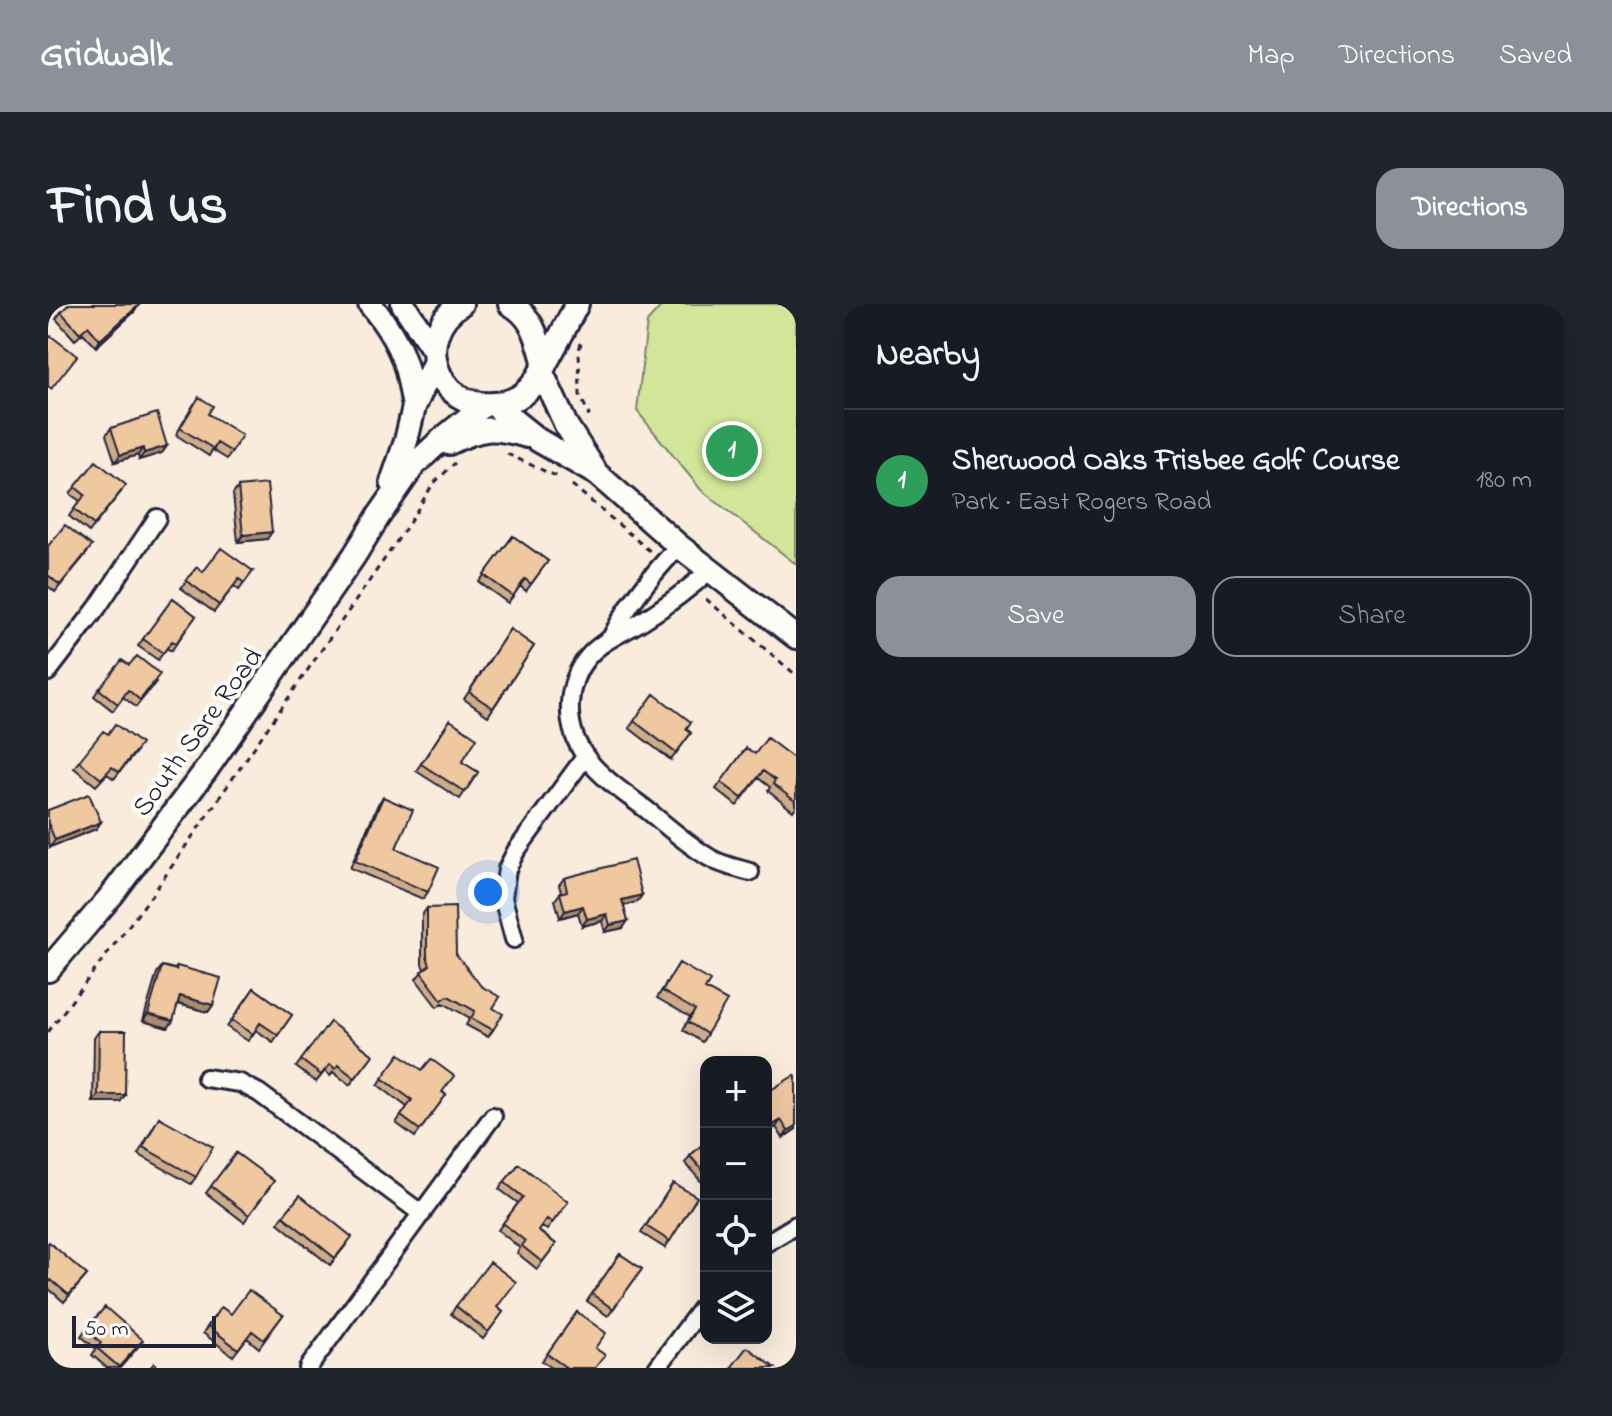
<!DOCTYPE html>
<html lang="en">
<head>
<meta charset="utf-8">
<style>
	body { margin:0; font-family:"Indie Flower",sans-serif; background:#20242c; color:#f1f3f6 }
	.controls { position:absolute; right:24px; bottom:24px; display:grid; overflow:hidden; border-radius:16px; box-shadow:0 8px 32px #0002 }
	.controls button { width:72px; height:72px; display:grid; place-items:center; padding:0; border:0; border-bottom:2px solid #363941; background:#171b24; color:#f1f3f6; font:40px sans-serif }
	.scale { position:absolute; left:24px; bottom:20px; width:144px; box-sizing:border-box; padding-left:8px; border:4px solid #22223b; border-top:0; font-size:22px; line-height:28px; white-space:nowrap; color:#22223b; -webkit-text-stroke:6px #fdfcf7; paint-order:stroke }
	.you { position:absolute; left:440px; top:588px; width:28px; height:28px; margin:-20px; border:6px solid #fff; border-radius:50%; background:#1a73e8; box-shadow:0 0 0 12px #1a73e833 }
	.badge { display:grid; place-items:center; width:52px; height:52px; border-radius:50%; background:#8c9099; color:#fff; font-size:26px; font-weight:700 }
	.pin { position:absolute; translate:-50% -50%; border:4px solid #fff; box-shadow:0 2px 8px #0006 }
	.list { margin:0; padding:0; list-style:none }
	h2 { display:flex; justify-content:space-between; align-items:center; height:104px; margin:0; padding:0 32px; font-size:34px }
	h2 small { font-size:26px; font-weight:400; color:#9ea1a6 }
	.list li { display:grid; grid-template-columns:52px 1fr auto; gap:24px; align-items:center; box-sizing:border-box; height:144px; padding:0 32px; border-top:2px solid #363941 }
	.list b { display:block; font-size:30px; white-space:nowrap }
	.list p { margin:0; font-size:26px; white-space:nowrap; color:#9ea1a6 }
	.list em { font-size:26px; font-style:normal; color:#9ea1a6 }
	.actions { display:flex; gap:16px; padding:24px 32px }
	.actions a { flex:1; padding:18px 0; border:2px solid #8c9099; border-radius:24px; text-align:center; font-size:28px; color:#8c9099 }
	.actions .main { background:#8c9099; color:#fff }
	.icon { flex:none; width:44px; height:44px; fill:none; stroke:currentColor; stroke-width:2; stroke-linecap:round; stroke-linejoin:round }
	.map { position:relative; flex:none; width:748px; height:1064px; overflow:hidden; border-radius:24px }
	header { display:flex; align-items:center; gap:48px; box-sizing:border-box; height:112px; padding:0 40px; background:#8c9099; color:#fff }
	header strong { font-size:38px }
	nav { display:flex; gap:44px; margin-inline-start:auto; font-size:28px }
	.intro { display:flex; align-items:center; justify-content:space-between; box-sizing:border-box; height:192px; padding:0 48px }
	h1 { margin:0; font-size:56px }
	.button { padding:20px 36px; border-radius:24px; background:#8c9099; color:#fff; font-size:28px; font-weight:700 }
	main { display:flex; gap:48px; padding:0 48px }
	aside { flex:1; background:#171b24; border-radius:24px; box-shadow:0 8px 32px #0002 }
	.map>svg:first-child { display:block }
</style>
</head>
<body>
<header>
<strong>Gridwalk</strong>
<nav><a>Map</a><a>Directions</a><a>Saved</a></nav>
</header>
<div class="intro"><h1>Find us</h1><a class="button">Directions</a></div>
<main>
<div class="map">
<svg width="748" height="1064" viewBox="0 0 748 1064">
	<rect width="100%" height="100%" fill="#f9ecdd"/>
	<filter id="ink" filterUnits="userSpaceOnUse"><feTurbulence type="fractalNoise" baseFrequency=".0125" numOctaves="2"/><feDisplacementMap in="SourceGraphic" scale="16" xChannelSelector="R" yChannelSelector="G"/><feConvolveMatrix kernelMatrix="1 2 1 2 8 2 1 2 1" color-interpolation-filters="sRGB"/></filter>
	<g filter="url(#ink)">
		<path fill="#d2e599" stroke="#7a846a" stroke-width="2" d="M615 0H748V260L653 186 589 107 599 18Z"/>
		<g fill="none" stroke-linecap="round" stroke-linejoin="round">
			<g stroke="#22223b" stroke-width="22">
				<path id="minor" d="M662 266C641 285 618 302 594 317 575 329 554 336 539 354 529 366 523 383 522 399 519 453 561 477 599 506 619 522 640 541 662 554 673 561 689 564 702 568
					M564 332C581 298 605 269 631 242
					M0 368 49 304 109 214
					M466 635 455 594 459 565 468 547 537 453
					M158 774 192 779 211 789 374 910
					M718 939 748 921
					M260 1064 445 812
					M609 1064 658 998"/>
			</g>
			<g stroke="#22223b" stroke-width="28">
				<path id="secondary" d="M322 0C336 17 349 36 356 57 361 71 363 88 366 103
					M355 0 385 45
					M413 0C363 32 388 106 447 100 457 99 466 97 475 90 488 80 492 68 500 55 510 37 520 18 529 0
					M462 0C486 13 490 36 497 61
					M494 69 518 121 546 165
					M445 100 490 136 549 170 631 242 748 333
					M401 139C433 123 445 122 479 132
					M344 178 358 137 366 103 387 57
					M0 666 63 592 158 466 306 252 330 213 366 161 393 136 436 101"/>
			</g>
			<path stroke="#22223b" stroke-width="3" stroke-dasharray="6 6" stroke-linecap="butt" d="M533 39 531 46 532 91 541 111 539 112
				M459 150 510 173
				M524 181 603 248
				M658 295 748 371
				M0 728 104 591 360 221 385 180 407 159"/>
			<use href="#minor" stroke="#fdfcf7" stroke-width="16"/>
			<use href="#secondary" stroke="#fdfcf7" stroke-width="22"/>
		</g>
		<path fill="#ceac89" stroke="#22223b" stroke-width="2" d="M91 1 86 8 48 43 35 29 27 36 8 15 13 8Z
			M146 100 160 110 184 148 179 155 164 146 161 152 128 131Z
			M63 124 119 142 114 149 91 156 90 151 67 158 58 131Z
			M27 183 73 188 41 228 21 212 32 197 22 190Z
			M190 183 219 235 190 238 185 190Z
			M465 232 500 257 478 287 472 282 460 299 431 278Z
			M0 242 39 249 7 288 0 282Z
			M149 263 155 268 205 267 191 286 186 282 166 308 133 284Z
			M125 294 148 312 123 347 119 344 110 356 90 342Z
			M462 325 486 342 440 412 416 395Z
			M81 361 108 378 88 403 75 393 65 407 46 392 51 385Z
			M606 390 643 429 623 456 581 424Z
			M402 416 414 458 430 468 412 495 368 467Z
			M698 444 707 450 748 456V503L745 507 720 487 722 483 710 474 689 502 668 485Z
			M88 448 66 475 59 470 48 482 26 464 31 457Z
			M335 493 348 544 380 588 375 595 302 564 330 500Z
			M0 506 53 518 48 525 2 543 0 538Z
			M516 574 594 591 589 598 576 602 575 624 557 628 554 617 534 622 530 609 512 614 507 596 513 588 511 581Z
			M379 604 408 650 445 704V726L440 733 418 721 422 714 395 699 389 703 368 675 376 665 374 660V611Z
			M631 659 657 685 659 730 654 738 635 726 642 713 609 694Z
			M114 662 127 665 129 662 165 701 160 708 130 700 120 724 95 717 109 669Z
			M206 684 244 711 225 738 208 726 200 737 179 723Z
			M282 718 325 751 302 781 285 768 282 772 277 767 268 778 248 763Z
			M51 727 77 791 72 798H45L46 734Z
			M352 750 398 791 367 833 348 819 359 803 330 781Z
			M718 789 748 825 735 834 728 823 720 828 718 825Z
			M111 813 148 873 143 880 90 850Z
			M658 837V883L637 859 642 852Z
			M188 849 226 877 196 918 158 889Z
			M471 860 520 898 499 926 494 923 491 927 508 940 489 965 469 949 472 944 450 926 470 899 451 885Z
			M625 879 649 893 617 944 593 929Z
			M235 912 299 940 282 961 230 919Z
			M0 940 39 971 16 998 0 984Z
			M572 950 594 965 560 1012 539 997Z
			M408 1002 449 1003 455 1008 435 1035 403 1010Z
			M173 1003 183 1010 235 1011 211 1044 199 1034 185 1052 155 1029Z
			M529 1008 547 1044V1064H504L494 1057Z
			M38 1025 90 1043 72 1064H59L44 1051 48 1045 33 1032Z"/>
		<path fill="#a88c6f" stroke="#22223b" stroke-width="2" d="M91 1 86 8 48 43 52 36Z
			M119 142 114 149 91 156 96 149Z
			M95 144 90 151 67 158 72 151Z
			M224 228 219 235 190 238 195 231Z
			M53 518 48 525 2 543 7 536Z
			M594 591 589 598 569 604 574 596Z
			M535 602 530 609 512 614 517 607Z
			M559 610 554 617 534 622 539 615Z
			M580 617 575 624 557 628 562 621Z
			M132 692 165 701 160 708 127 699Z
			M100 710 125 717 120 724 95 717Z
			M50 791H77L72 798H45Z
			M733 816 728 823 720 828 725 821Z
			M748 822V825L735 834 740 827Z"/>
		<path fill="#f0c89f" stroke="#22223b" stroke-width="2" d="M21 0H91V1L52 36 40 22 32 29 13 8Z
			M3 32 29 52 3 85 0 82V35Z
			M151 93 165 102 160 110 194 131 184 148 169 139 166 145 132 124Z
			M109 109 119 142 96 149 95 144 72 151 63 124Z
			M48 157 78 181 46 221 26 205 37 191 27 183Z
			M219 180 224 228 195 231 190 183Z
			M17 221 44 242 12 281 0 271V242Z
			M465 232 500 257 483 280 477 275 465 292 436 271Z
			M173 244 205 267 196 279 191 275 171 301 138 276 149 263 155 268Z
			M125 294 148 312 128 339 124 337 115 349 95 335Z
			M462 325 486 342 445 404 421 388Z
			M89 352 112 370 92 396 80 386 70 400 51 385 74 356 81 361Z
			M606 390 643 418 638 425 643 429 628 449 586 417Z
			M402 416 429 434 414 458 430 468 417 488 373 460Z
			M67 420 93 440 71 468 64 463 53 475 31 457 55 427 60 430Z
			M719 434 748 456V498L725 480 727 476 715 467 694 494 673 478 698 444 707 450Z
			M41 490 53 518 7 536 0 519V506Z
			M335 493 365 506 348 544 391 563 380 588 307 557Z
			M585 556 594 591 574 596 580 617 562 621 559 610 539 615 535 602 517 607 512 589 519 587 516 574Z
			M407 603 408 650 433 682 452 693 445 704 455 710 445 726 423 714 427 707 400 692 394 696 373 668 382 661 379 653V604Z
			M631 659 662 677 657 685 679 697 659 730 640 718 647 706 614 687Z
			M114 662 128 666 129 662 173 674 165 701 132 692 125 717 100 710Z
			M206 684 244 711 230 731 212 719 205 730 184 716Z
			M282 718 325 751 307 774 290 761 287 765 282 760 273 771 253 756Z
			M51 727H78L77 791H50Z
			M352 750 374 766 383 755 406 772 394 788 398 791 372 826 353 812 364 796 334 774Z
			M747 771 748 773V822L740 827 733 816 725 821 721 814 718 816V789Z
			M111 813 165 843 148 873 95 843Z
			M658 837V870L642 852Z
			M188 849 226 877 201 911 163 882Z
			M471 860 520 898 504 919 499 915 490 927 508 940 494 958 474 942 477 937 455 919 475 893 456 878Z
			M625 879 649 893 622 937 598 922Z
			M252 891 304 933 287 954 235 912Z
			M1 938 39 971 21 991 3 976 0 980V940Z
			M572 950 594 965 565 1005 544 990Z
			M442 958 468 978 449 1003 455 1008 440 1028 408 1002Z
			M201 986 235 1011 216 1036 204 1027 190 1045 160 1022 173 1003 183 1010Z
			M57 1003 95 1036 71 1063 49 1044 53 1039 38 1025Z
			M529 1008 558 1029 547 1044 557 1051 547 1064H519L499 1050Z
			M699 1043 727 1064H683Z
			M106 1059 111 1064H102Z"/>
	</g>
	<g text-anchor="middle" stroke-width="8" stroke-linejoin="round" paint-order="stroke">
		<g font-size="28" fill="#22223b" stroke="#fdfcf7">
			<text transform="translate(148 427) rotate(-54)" y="10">South Sare Road</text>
		</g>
	</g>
</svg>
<div class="controls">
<button>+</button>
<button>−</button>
<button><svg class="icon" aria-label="locate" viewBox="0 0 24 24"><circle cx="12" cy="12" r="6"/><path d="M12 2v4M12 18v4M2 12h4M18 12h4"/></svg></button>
<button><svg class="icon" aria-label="layers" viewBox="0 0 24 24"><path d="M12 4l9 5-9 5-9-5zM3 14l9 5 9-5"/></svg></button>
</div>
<div class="scale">50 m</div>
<div class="you"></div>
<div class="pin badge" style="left:684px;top:147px;background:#2e9e5b">1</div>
</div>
<aside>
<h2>Nearby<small></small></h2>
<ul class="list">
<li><span class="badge" style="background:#2e9e5b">1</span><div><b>Sherwood Oaks Frisbee Golf Course</b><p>Park · East Rogers Road</p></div><em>180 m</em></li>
</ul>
<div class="actions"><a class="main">Save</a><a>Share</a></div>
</aside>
</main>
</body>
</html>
